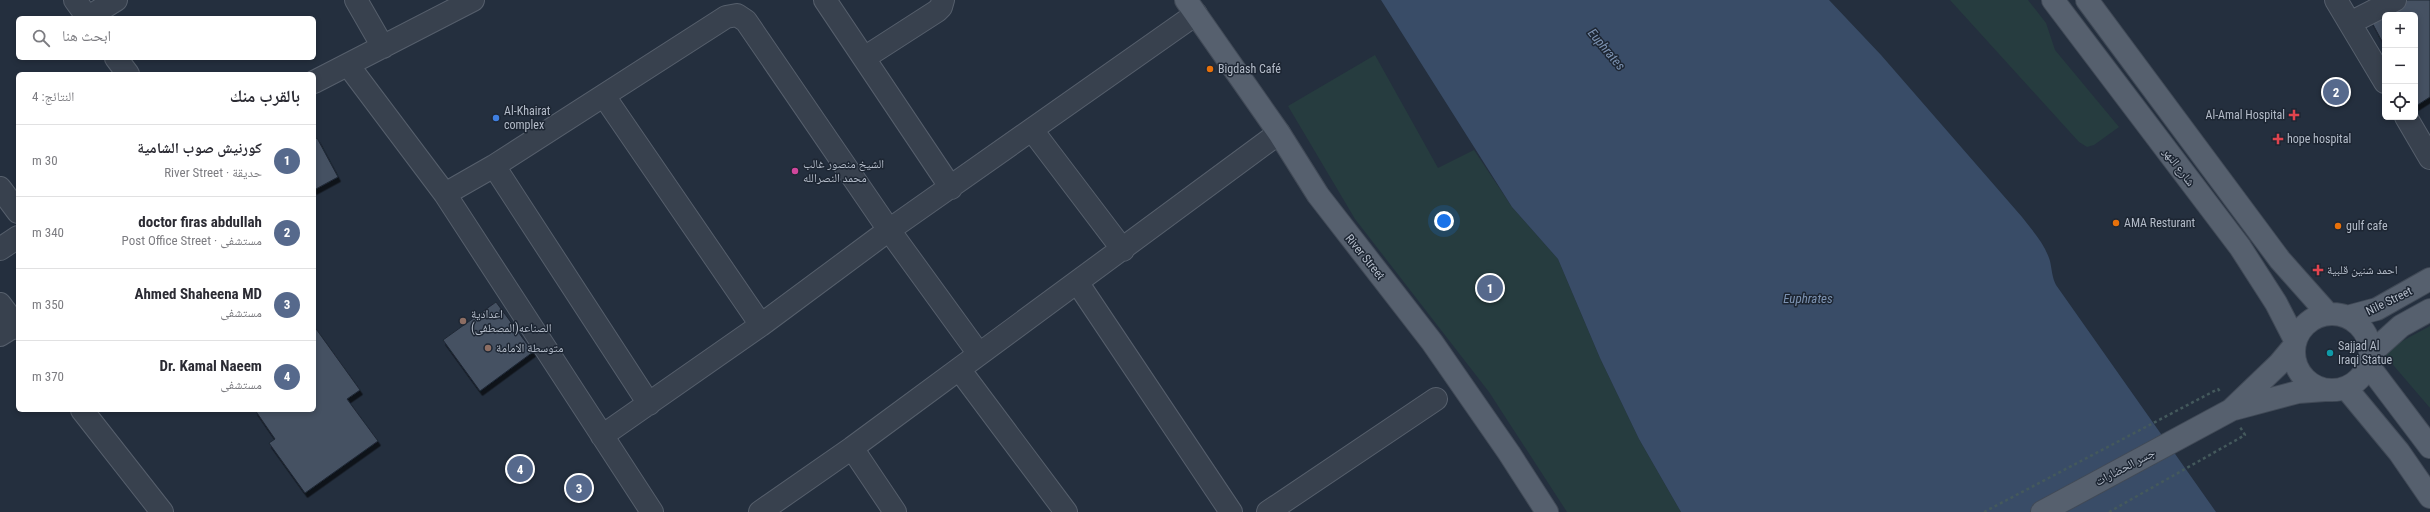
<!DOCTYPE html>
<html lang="ar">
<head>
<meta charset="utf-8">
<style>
	body { margin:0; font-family:"Roboto Condensed","Noto Naskh Arabic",sans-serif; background:#f7f7f7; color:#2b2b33; direction:rtl }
	.controls { position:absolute; right:12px; top:12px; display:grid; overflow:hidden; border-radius:6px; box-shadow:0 2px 6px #0003 }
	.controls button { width:36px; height:36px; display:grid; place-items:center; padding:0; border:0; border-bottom:1px solid #e1e1e2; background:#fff; color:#2b2b33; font:20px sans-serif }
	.you { position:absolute; left:1444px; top:221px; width:14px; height:14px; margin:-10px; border:3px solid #fff; border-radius:50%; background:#1a73e8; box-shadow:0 0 0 6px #1a73e833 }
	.badge { display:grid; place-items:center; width:26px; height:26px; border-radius:50%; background:#56698c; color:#fff; font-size:13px; font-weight:700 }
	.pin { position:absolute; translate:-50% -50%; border:2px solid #fff; box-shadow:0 1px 4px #0006 }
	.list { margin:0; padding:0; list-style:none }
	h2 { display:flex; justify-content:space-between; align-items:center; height:52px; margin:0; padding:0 16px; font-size:17px }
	h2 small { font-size:13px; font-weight:400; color:#7c7c81 }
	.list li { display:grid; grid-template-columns:26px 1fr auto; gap:12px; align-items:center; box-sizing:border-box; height:72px; padding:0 16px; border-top:1px solid #e1e1e2 }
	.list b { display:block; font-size:15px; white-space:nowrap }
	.list p { margin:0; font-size:13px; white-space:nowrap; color:#7c7c81 }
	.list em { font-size:13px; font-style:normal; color:#7c7c81 }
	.icon { flex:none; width:22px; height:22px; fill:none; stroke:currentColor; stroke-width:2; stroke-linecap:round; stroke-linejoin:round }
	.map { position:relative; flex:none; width:2430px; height:512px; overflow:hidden; direction:ltr }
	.search { position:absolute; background:#fff; box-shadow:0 2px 6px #0003; left:16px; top:16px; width:300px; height:44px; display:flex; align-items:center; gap:10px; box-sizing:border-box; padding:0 14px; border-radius:6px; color:#7c7c81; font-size:15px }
	.panel { position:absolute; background:#fff; box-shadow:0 2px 6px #0003; left:16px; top:72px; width:300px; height:340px; border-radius:6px; direction:rtl }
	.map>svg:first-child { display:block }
</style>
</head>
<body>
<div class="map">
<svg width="2430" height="512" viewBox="0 0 2430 512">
	<defs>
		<filter id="shadow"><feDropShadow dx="2.5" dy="4.5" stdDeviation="0" flood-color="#0009"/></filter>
	</defs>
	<rect width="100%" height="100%" fill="#242f3e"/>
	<path fill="#263c3f" d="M1950 0H2028L2046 23 2055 50 2119 127 2094 145 2087 147 2079 142Z
		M1375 55 1438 168 1474 150 1512 207 1558 259 1600 358 1639 439 1681 512H1567L1489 392 1355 219 1288 106Z
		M2430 326V408L2382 352Z"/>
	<path fill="#394c67" d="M1381 0H1829L1881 55 2022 217C2032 230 2045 244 2050 261 2052 270 2052 277 2056 285L2216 512H1681L1639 439 1600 358 1558 259 1512 207Z"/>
	<path fill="#455162" stroke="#1f2835" filter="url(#shadow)" d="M2398 0H2430V97L2416 106 2415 15H2385V47L2368 15Z
		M317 138 338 177 314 190V140Z
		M496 302 533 352 480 391 443 340Z
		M314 326 360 390 347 399 378 441 305 493 269 443 275 439 255 410H314Z"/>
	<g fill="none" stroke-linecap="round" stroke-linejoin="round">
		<g stroke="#565f6c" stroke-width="24">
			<path id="minor" d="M75 0 88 18
				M356 0 383 47
				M825 0 951 188
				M2336 0 2385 82
				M87 18 116 0
				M2350 23 2395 0
				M116 58 128 74
				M864 58 937 11 941 7 943 0
				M348 65 445 194 652 512
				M314 82 473 0
				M604 96 761 325
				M2406 117 2430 158
				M1032 130 1123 250
				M494 166 649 404
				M0 188 18 212
				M445 194 494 166 726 17 737 15 746 21 889 230 979 354
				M0 249 18 237
				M1077 282 1231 512
				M0 304 18 328
				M0 335 16 325
				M959 369 1066 512
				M82 410 162 512
				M602 436 761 325 889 230 1196 14
				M852 448 895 512
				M760 512 852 448 1279 133
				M1268 512 1436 399"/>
		</g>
		<g stroke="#414a57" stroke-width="24">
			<path id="major" d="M1186 0 1279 133 1318 195 1432 342 1509 453 1547 512
				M2053 0 2240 247 2276 303 2295 340
				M2087 0 2280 260 2328 314
				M2294 352a38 38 0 1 1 76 0a38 38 0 1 1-76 0Z
				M2347 317 2377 309 2430 279
				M2370 354 2401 326 2430 310
				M2368 365 2430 447
				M2346 388 2399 452 2430 497
				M2234 409 2298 392 2325 390
				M2042 512 2231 410 2279 364 2294 346"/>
		</g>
		<path stroke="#44595c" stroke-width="2.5" stroke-dasharray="3 3" stroke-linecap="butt" d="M1984 512 2218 389 2221 393
			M2109 512 2245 435 2240 427"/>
		<use href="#minor" stroke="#38414e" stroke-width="22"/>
		<use href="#major" stroke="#56606e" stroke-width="22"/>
	</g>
	<g fill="#e8710a" stroke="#1d2633" stroke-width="1.5">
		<circle cx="1210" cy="69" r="4"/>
		<circle cx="2116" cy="223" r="4"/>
		<circle cx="2338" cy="226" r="4"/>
	</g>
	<g fill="#e0444e" stroke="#1d2633" stroke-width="1.5">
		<path d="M2292 109h4v4h4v4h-4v4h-4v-4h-4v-4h4z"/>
		<path d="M2276 133h4v4h4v4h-4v4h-4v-4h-4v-4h4z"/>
		<path d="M2316 264h4v4h4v4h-4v4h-4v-4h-4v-4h4z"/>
	</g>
	<circle fill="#3f7fe0" stroke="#1d2633" stroke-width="1.5" cx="496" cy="118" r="4"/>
	<circle fill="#d1479c" stroke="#1d2633" stroke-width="1.5" cx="795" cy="171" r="4"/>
	<g fill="#8d6e63" stroke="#1d2633" stroke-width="1.5">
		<circle cx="463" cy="321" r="4"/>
		<circle cx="488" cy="348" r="4"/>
	</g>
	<circle fill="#0f9aa8" stroke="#1d2633" stroke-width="1.5" cx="2330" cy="353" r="4"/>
	<g text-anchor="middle" stroke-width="3" stroke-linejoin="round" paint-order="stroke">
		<g font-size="12" fill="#b4bcc9" stroke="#1d2633" text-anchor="start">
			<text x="1218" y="73">Bigdash Café</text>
			<text x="504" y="115">Al-Khairat<tspan x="504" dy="14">complex</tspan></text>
			<text x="2285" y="119" text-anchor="end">Al-Amal Hospital</text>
			<text x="2287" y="143">hope hospital</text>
			<text x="803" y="168">الشيخ منصور غالب<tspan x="803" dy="14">محمد النصرالله</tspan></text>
			<text x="2124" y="227">AMA Resturant</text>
			<text x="2346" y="230">gulf cafe</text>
			<text x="2327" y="274">احمد شنين قلبية</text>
			<text x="471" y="318">اعدادية<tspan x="471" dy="14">الصناعه(المصطفى)</tspan></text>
			<text x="2338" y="350">Sajjad Al<tspan x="2338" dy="14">Iraqi Statue</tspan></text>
			<text x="496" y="352">متوسطة الامامة</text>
		</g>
		<g font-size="12" fill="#b4bcc9" stroke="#1d2633">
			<text transform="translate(2179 167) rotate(53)" y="4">شارع النهر</text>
			<text transform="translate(1365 257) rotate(51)" y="4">River Street</text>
			<text transform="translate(2389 301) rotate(-26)" y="4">Nile Street</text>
			<text transform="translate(2125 467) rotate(-28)" y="4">جسر الحضارات</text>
		</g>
		<g font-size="13" font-style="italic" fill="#7c92b1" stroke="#1d2633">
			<text transform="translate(1607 49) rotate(50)" y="5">Euphrates</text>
			<text x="1808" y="303">Euphrates</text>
		</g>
	</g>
</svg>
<div class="controls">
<button>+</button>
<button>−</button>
<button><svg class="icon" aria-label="locate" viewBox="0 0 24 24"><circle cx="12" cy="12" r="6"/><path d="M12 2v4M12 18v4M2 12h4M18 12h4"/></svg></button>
</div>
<div class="you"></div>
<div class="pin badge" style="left:1490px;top:288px">1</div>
<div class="pin badge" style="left:2336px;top:92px">2</div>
<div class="pin badge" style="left:579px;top:488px">3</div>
<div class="pin badge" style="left:520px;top:469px">4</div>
<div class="search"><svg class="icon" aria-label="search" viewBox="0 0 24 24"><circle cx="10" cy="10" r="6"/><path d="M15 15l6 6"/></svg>ابحث هنا</div>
<section class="panel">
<h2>بالقرب منك<small>النتائج: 4</small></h2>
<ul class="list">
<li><span class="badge">1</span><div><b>كورنيش صوب الشامية</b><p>حديقة · River Street</p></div><em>30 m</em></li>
<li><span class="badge">2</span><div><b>doctor firas abdullah</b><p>مستشفى · Post Office Street</p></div><em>340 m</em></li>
<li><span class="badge">3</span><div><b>Ahmed Shaheena MD</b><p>مستشفى</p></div><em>350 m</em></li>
<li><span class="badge">4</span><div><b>Dr. Kamal Naeem</b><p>مستشفى</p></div><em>370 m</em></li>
</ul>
</section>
</div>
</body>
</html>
